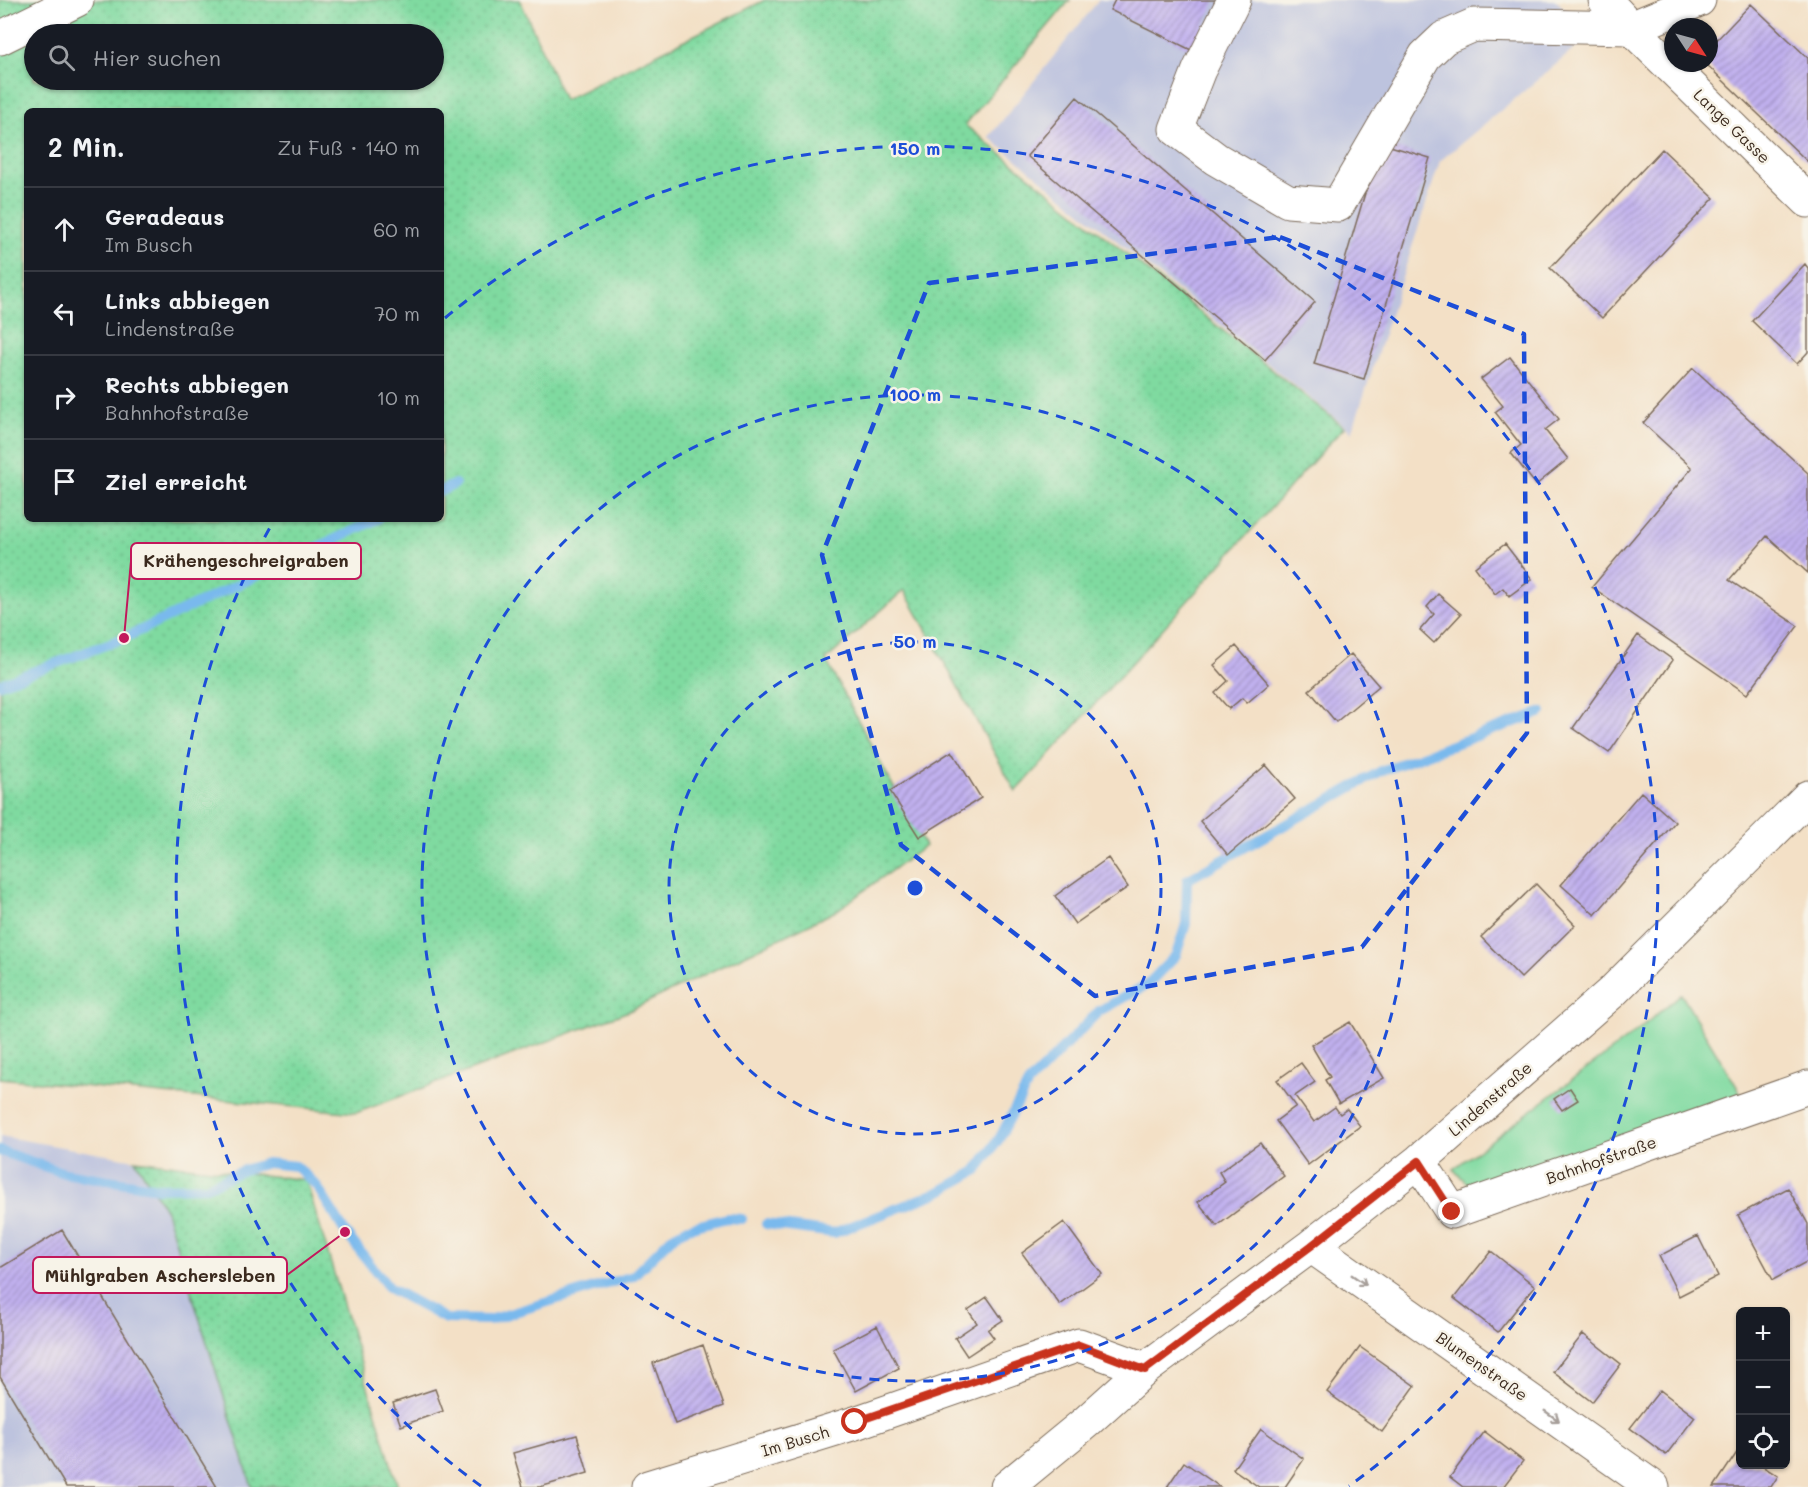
<!DOCTYPE html>
<html lang="de">
<head>
<meta charset="utf-8">
<style>
	body { margin:0; font-family:Mali,sans-serif; background:#242831; color:#f1f3f6 }
	.controls { position:absolute; right:18px; bottom:18px; display:grid; overflow:hidden; border-radius:9px; box-shadow:0 2px 4px #0004 }
	.controls button { width:54px; height:54px; display:grid; place-items:center; padding:0; border:0; border-bottom:2px solid #363941; background:#171b24; color:#f1f3f6; font:30px sans-serif }
	.compass { position:absolute; left:1664px; top:18px; width:54px; height:54px; border-radius:50%; background:#171b24; box-shadow:0 2px 4px #0004; rotate:126deg }
	.stop { position:absolute; width:18px; height:18px; margin:-14px; border:4px solid #c8321e; border-radius:50%; background:#fff }
	.stop.end { background:#c8321e; border-color:#fff; box-shadow:0 2px 6px #0008 }
	.list { margin:0; padding:0; list-style:none }
	h2 { display:flex; justify-content:space-between; align-items:center; height:78px; margin:0; padding:0 24px; font-size:26px }
	h2 small { font-size:20px; font-weight:400; color:#9ea1a6 }
	.list li { display:grid; grid-template-columns:39px 1fr auto; gap:18px; align-items:center; box-sizing:border-box; height:84px; padding:0 24px; border-top:2px solid #363941 }
	.list b { display:block; font-size:22px; white-space:nowrap }
	.list p { margin:0; font-size:20px; white-space:nowrap; color:#9ea1a6 }
	.list em { font-size:20px; font-style:normal; color:#9ea1a6 }
	.icon { flex:none; width:33px; height:33px; fill:none; stroke:currentColor; stroke-width:2; stroke-linecap:round; stroke-linejoin:round }
	.map { position:relative; flex:none; width:1808px; height:1487px; overflow:hidden }
	.search { position:absolute; background:#171b24; box-shadow:0 2px 4px #0004; left:24px; top:24px; width:420px; height:66px; display:flex; align-items:center; gap:15px; box-sizing:border-box; padding:0 21px; border-radius:33px; color:#9ea1a6; font-size:22px }
	.panel { position:absolute; background:#171b24; box-shadow:0 2px 4px #0004; left:24px; top:108px; width:420px; height:414px; border-radius:9px }
	.map>svg:first-child { display:block }
</style>
</head>
<body>
<div class="map">
<svg width="1808" height="1487" viewBox="0 0 1808 1487">
	<defs>
		<pattern id="garden-dots" width="8" height="8" patternUnits="userSpaceOnUse" patternTransform="scale(1.5)"><rect width="8" height="8" fill="#7fdaa0"/><path d="M2 2h.1M6 6h.1" fill="none" stroke="#6fbb89" stroke-width="1.8" stroke-linecap="round"/></pattern>
		<pattern id="building-hatch" width="6" height="6" patternUnits="userSpaceOnUse" patternTransform="scale(1.5)"><rect width="6" height="6" fill="#c1b1ef"/><path d="M-1 1l2-2M0 6l6-6M5 7l2-2" fill="none" stroke="#9e90c1"/></pattern>
	</defs>
	<rect width="100%" height="100%" fill="#f7f3e8"/>
	<filter id="ink" filterUnits="userSpaceOnUse"><feTurbulence type="fractalNoise" baseFrequency=".0167" numOctaves="2"/><feDisplacementMap in="SourceGraphic" scale="12" xChannelSelector="R" yChannelSelector="G"/><feConvolveMatrix kernelMatrix="1 2 1 2 8 2 1 2 1" color-interpolation-filters="sRGB"/></filter>
	<filter id="wash" filterUnits="userSpaceOnUse"><feTurbulence type="fractalNoise" baseFrequency=".008" numOctaves="4" result="noise"/><feDisplacementMap in="SourceGraphic" scale="24" xChannelSelector="R" yChannelSelector="G"/><feGaussianBlur stdDeviation="1.35" result="paint"/><feColorMatrix in="noise" values="0 0 0 0 0 0 0 0 0 0 0 0 0 0 0 0 0 1.4 0 .05"/><feComposite in="paint" operator="in"/></filter>
	<g filter="url(#wash)">
		<rect width="100%" height="100%" fill="#f3e0c6"/>
		<path fill="#bdc3de" d="M1099 0H1556L1590 36 1440 161 1352 432 989 137Z
			M0 1136 135 1160 166 1211 252 1487H0Z"/>
		<path fill="#7fdaa0" stroke="#5d825f" stroke-width="1.5" d="M1681 994 1742 1095 1473 1189 1453 1169 1632 1035Z"/>
		<path fill="url(#garden-dots)" stroke="#5d825f" stroke-width="1.5" fill-rule="evenodd" d="M0 0H520L564 100 765 0H1070L965 125 1344 427 1016 792 904 590 826 660 925 846 836 911 629 1011 356 1113 0 1078ZM34 34H434V80H34ZM27 111H441V519H27Z
			M135 1160 306 1180 398 1487H252L166 1211Z"/>
		<g fill="none" stroke-linecap="round" stroke-linejoin="round">
			<path stroke="#79b9ed" stroke-width="10" d="M441 491 455 484
				M0 684 124 638 378 519
				M0 1151 64 1173 158 1188 206 1187 244 1170 267 1163 296 1166 316 1185 345 1232 389 1288 446 1319 489 1320 633 1276 671 1238 688 1228 727 1218 742 1219
				M766 1224 834 1233 939 1192 976 1171 999 1139 1028 1084 1099 1011 1148 984 1176 955 1186 924 1187 880 1381 771 1542 712"/>
		</g>
		<g id="blocks">
			<path fill="url(#building-hatch)" d="M1115 0H1216L1191 50 1110 10Z
				M1751 4 1808 58V162L1705 63H1709V48Z
				M1077 97 1315 302 1265 360 1027 156Z
				M1380 143 1430 158 1364 379 1314 364Z
				M1662 149 1714 198 1602 318 1550 268Z
				M1805 264 1808 268V352L1797 364 1752 321Z
				M1510 357 1559 419 1545 430 1568 459 1536 485 1511 453 1521 445 1495 412 1503 406 1481 379Z
				M1693 368 1808 473V573L1767 536 1729 580 1798 626 1747 694 1592 587 1692 468 1643 423Z
				M1505 544 1532 579 1509 596 1503 588 1495 594 1475 567Z
				M1438 594 1461 614 1434 643 1420 630 1434 614 1427 607Z
				M1638 635 1673 660 1609 753 1573 728Z
				M1236 646 1269 684 1247 703 1242 698 1229 709 1215 693 1228 681 1214 665Z
				M1351 654 1379 686 1336 722 1309 690Z
				M952 751 981 798 919 837 890 791Z
				M1266 765 1295 799 1228 855 1200 821Z
				M1641 792 1675 822 1595 915 1561 885Z
				M1108 858 1128 887 1075 924 1055 896Z
				M1536 884 1575 925 1521 978 1481 937Z
				M1350 1022 1384 1078 1339 1104 1325 1080 1330 1077 1311 1045Z
				M1301 1063 1315 1082 1295 1096 1314 1122 1335 1107 1340 1114 1347 1109 1360 1126 1308 1165 1276 1121 1296 1106 1277 1080Z
				M1570 1088 1578 1100 1562 1110 1554 1099Z
				M1260 1143 1284 1176 1217 1226 1198 1202 1225 1182 1219 1172Z
				M1788 1188 1808 1224V1261L1773 1280 1738 1215Z
				M1064 1222 1102 1274 1060 1305 1022 1253Z
				M62 1230 217 1487H66L0 1377V1268Z
				M1698 1236 1718 1276 1679 1296 1659 1256Z
				M1491 1251 1535 1286 1498 1332 1454 1298Z
				M987 1297 1003 1320 988 1330 994 1338 967 1356 955 1338 977 1323 968 1310Z
				M877 1326 899 1368 856 1391 833 1349Z
				M1583 1334 1621 1364 1592 1402 1553 1372Z
				M703 1345 724 1406 675 1424 653 1363Z
				M1360 1347 1415 1386 1382 1432 1327 1392Z
				M435 1389 443 1411 401 1426 393 1403Z
				M1660 1390 1695 1417 1666 1455 1630 1428Z
				M1261 1429 1304 1459 1285 1487H1259L1233 1469Z
				M1484 1431 1523 1461 1503 1487H1463L1450 1477Z
				M577 1435 588 1473 540 1487H523L513 1453Z
				M1738 1451 1740 1452V1464H1759L1778 1476 1771 1487H1714Z
				M1184 1462 1220 1487H1167Z"/>
		</g>
	</g>
	<g filter="url(#ink)">
		<use href="#blocks" fill-opacity="0" stroke="#7b6a59" stroke-width="1.5"/>
		<g fill="none" stroke-linecap="round" stroke-linejoin="round">
			<g stroke="#7b6a59" stroke-width="35">
				<path id="minor" d="M1234 0 1199 70 1176 129 1216 159 1288 201 1338 205 1425 56 1444 38 1474 25 1631 28 1699 0
					M1605 0 1631 28 1808 201
					M0 38 77 0
					M1419 1161 1452 1212 1808 1087
					M1311 1246 1653 1487
					M648 1487 855 1423 1079 1345 1145 1369
					M1007 1487 1085 1423 1145 1369 1311 1246 1419 1161 1612 992 1808 797"/>
			</g>
			<use href="#minor" stroke="#fff" stroke-width="33"/>
		</g>
		<defs><path id="oneway-shaft" d="M-6 0H5M1.5-3L5.5 0L1.5 3" fill="none" stroke-width="1.6" stroke-linecap="round" stroke-linejoin="round" transform="scale(1.5)"/></defs>
		<g stroke="#a79f9a">
			<use href="#oneway-shaft" transform="translate(1359 1280) rotate(35)"/>
			<use href="#oneway-shaft" transform="translate(1552 1416) rotate(35)"/>
		</g>
	</g>
	<g fill="none" stroke-linecap="round" stroke-linejoin="round" filter="url(#ink)">
		<path stroke="#c8321e" stroke-width="8" d="M855 1422 1079 1345 1145 1370 1311 1246 1419 1161 1452 1212"/>
	</g>
	<path fill="none" stroke="#1d4ed8" stroke-width="4.5" stroke-dasharray="12 8" stroke-linejoin="round" d="M1280 237 1524 334 1527 733 1362 947 1095 996 901 845 822 555 929 283Z"/>
	<g fill="none" stroke="#1d4ed8" stroke-width="3" stroke-dasharray="10 8">
		<circle cx="915" cy="888" r="246"/>
		<circle cx="915" cy="888" r="493"/>
		<path d="M481 1486A739 739 0 0 1 272 524M445 318A739 739 0 1 1 1349 1486"/>
	</g>
	<g text-anchor="middle" stroke-width="5" stroke-linejoin="round" paint-order="stroke">
		<g font-size="16" fill="#3b2a1e" stroke="#f7f3e8">
			<text transform="translate(1732 126) rotate(44)" y="6">Lange Gasse</text>
			<text transform="translate(1490 1099) rotate(-41)" y="6">Lindenstraße</text>
			<text transform="translate(1601 1160) rotate(-19)" y="6">Bahnhofstraße</text>
			<text transform="translate(1482 1366) rotate(35)" y="6">Blumenstraße</text>
			<text transform="translate(795 1441) rotate(-17)" y="6">Im Busch</text>
		</g>
	</g>
	<circle cx="915" cy="888" r="9" fill="#1d4ed8" stroke="#f7f3e8" stroke-width="3"/>
	<g font-size="18" text-anchor="middle" font-weight="bold" fill="#1d4ed8" stroke="#f7f3e8" stroke-width="5" stroke-linejoin="round" paint-order="stroke">
		<text x="915" y="155">150 m</text>
		<text x="915" y="401">100 m</text>
		<text x="915" y="648">50 m</text>
	</g>
	<path fill="none" stroke="#c2185b" stroke-width="2" d="M124 638L131 561M345 1232L287 1275"/>
	<g fill="#c2185b" stroke="#f7f3e8" stroke-width="2">
		<circle cx="124" cy="638" r="6"/>
		<circle cx="345" cy="1232" r="6"/>
	</g>
	<g fill="#f7f3e8" stroke="#c2185b" stroke-width="2">
		<rect x="131" y="543" width="230" height="36" rx="6"/>
		<rect x="33" y="1257" width="254" height="36" rx="6"/>
	</g>
	<g font-size="18" text-anchor="middle" font-weight="bold" fill="#3b2a1e">
		<text x="246" y="567">Krähengeschreigraben</text>
		<text x="160" y="1282">Mühlgraben Aschersleben</text>
	</g>
</svg>
<div class="controls">
<button>+</button>
<button>−</button>
<button><svg class="icon" aria-label="locate" viewBox="0 0 24 24"><circle cx="12" cy="12" r="6"/><path d="M12 2v4M12 18v4M2 12h4M18 12h4"/></svg></button>
</div>
<svg class="compass" viewBox="-18 -18 36 36"><path d="M0-13l5 13h-10z" fill="#e53935"/><path d="M0 13l5-13h-10z" fill="#9ea1a6"/></svg>
<div class="stop" style="left:855px;top:1422px"></div>
<div class="stop end" style="left:1452px;top:1212px"></div>
<div class="search"><svg class="icon" aria-label="search" viewBox="0 0 24 24"><circle cx="10" cy="10" r="6"/><path d="M15 15l6 6"/></svg>Hier suchen</div>
<section class="panel">
<h2>2 Min.<small>Zu Fuß · 140 m</small></h2>
<ul class="list">
<li><svg class="icon" aria-label="ahead" viewBox="0 0 24 24"><path d="M12 20V5M6 11l6-6 6 6"/></svg><div><b>Geradeaus</b><p>Im Busch</p></div><em>60 m</em></li>
<li><svg class="icon" aria-label="left" viewBox="0 0 24 24"><path d="M17 20v-9H6M10 6l-5 5 5 5"/></svg><div><b>Links abbiegen</b><p>Lindenstraße</p></div><em>70 m</em></li>
<li><svg class="icon" aria-label="right" viewBox="0 0 24 24"><path d="M7 20v-9h11M14 6l5 5-5 5"/></svg><div><b>Rechts abbiegen</b><p>Bahnhofstraße</p></div><em>10 m</em></li>
<li><svg class="icon" aria-label="arrive" viewBox="0 0 24 24"><path d="M6 21V4h12l-3 4 3 4H6"/></svg><div><b>Ziel erreicht</b></div></li>
</ul>
</section>
</div>
</body>
</html>
